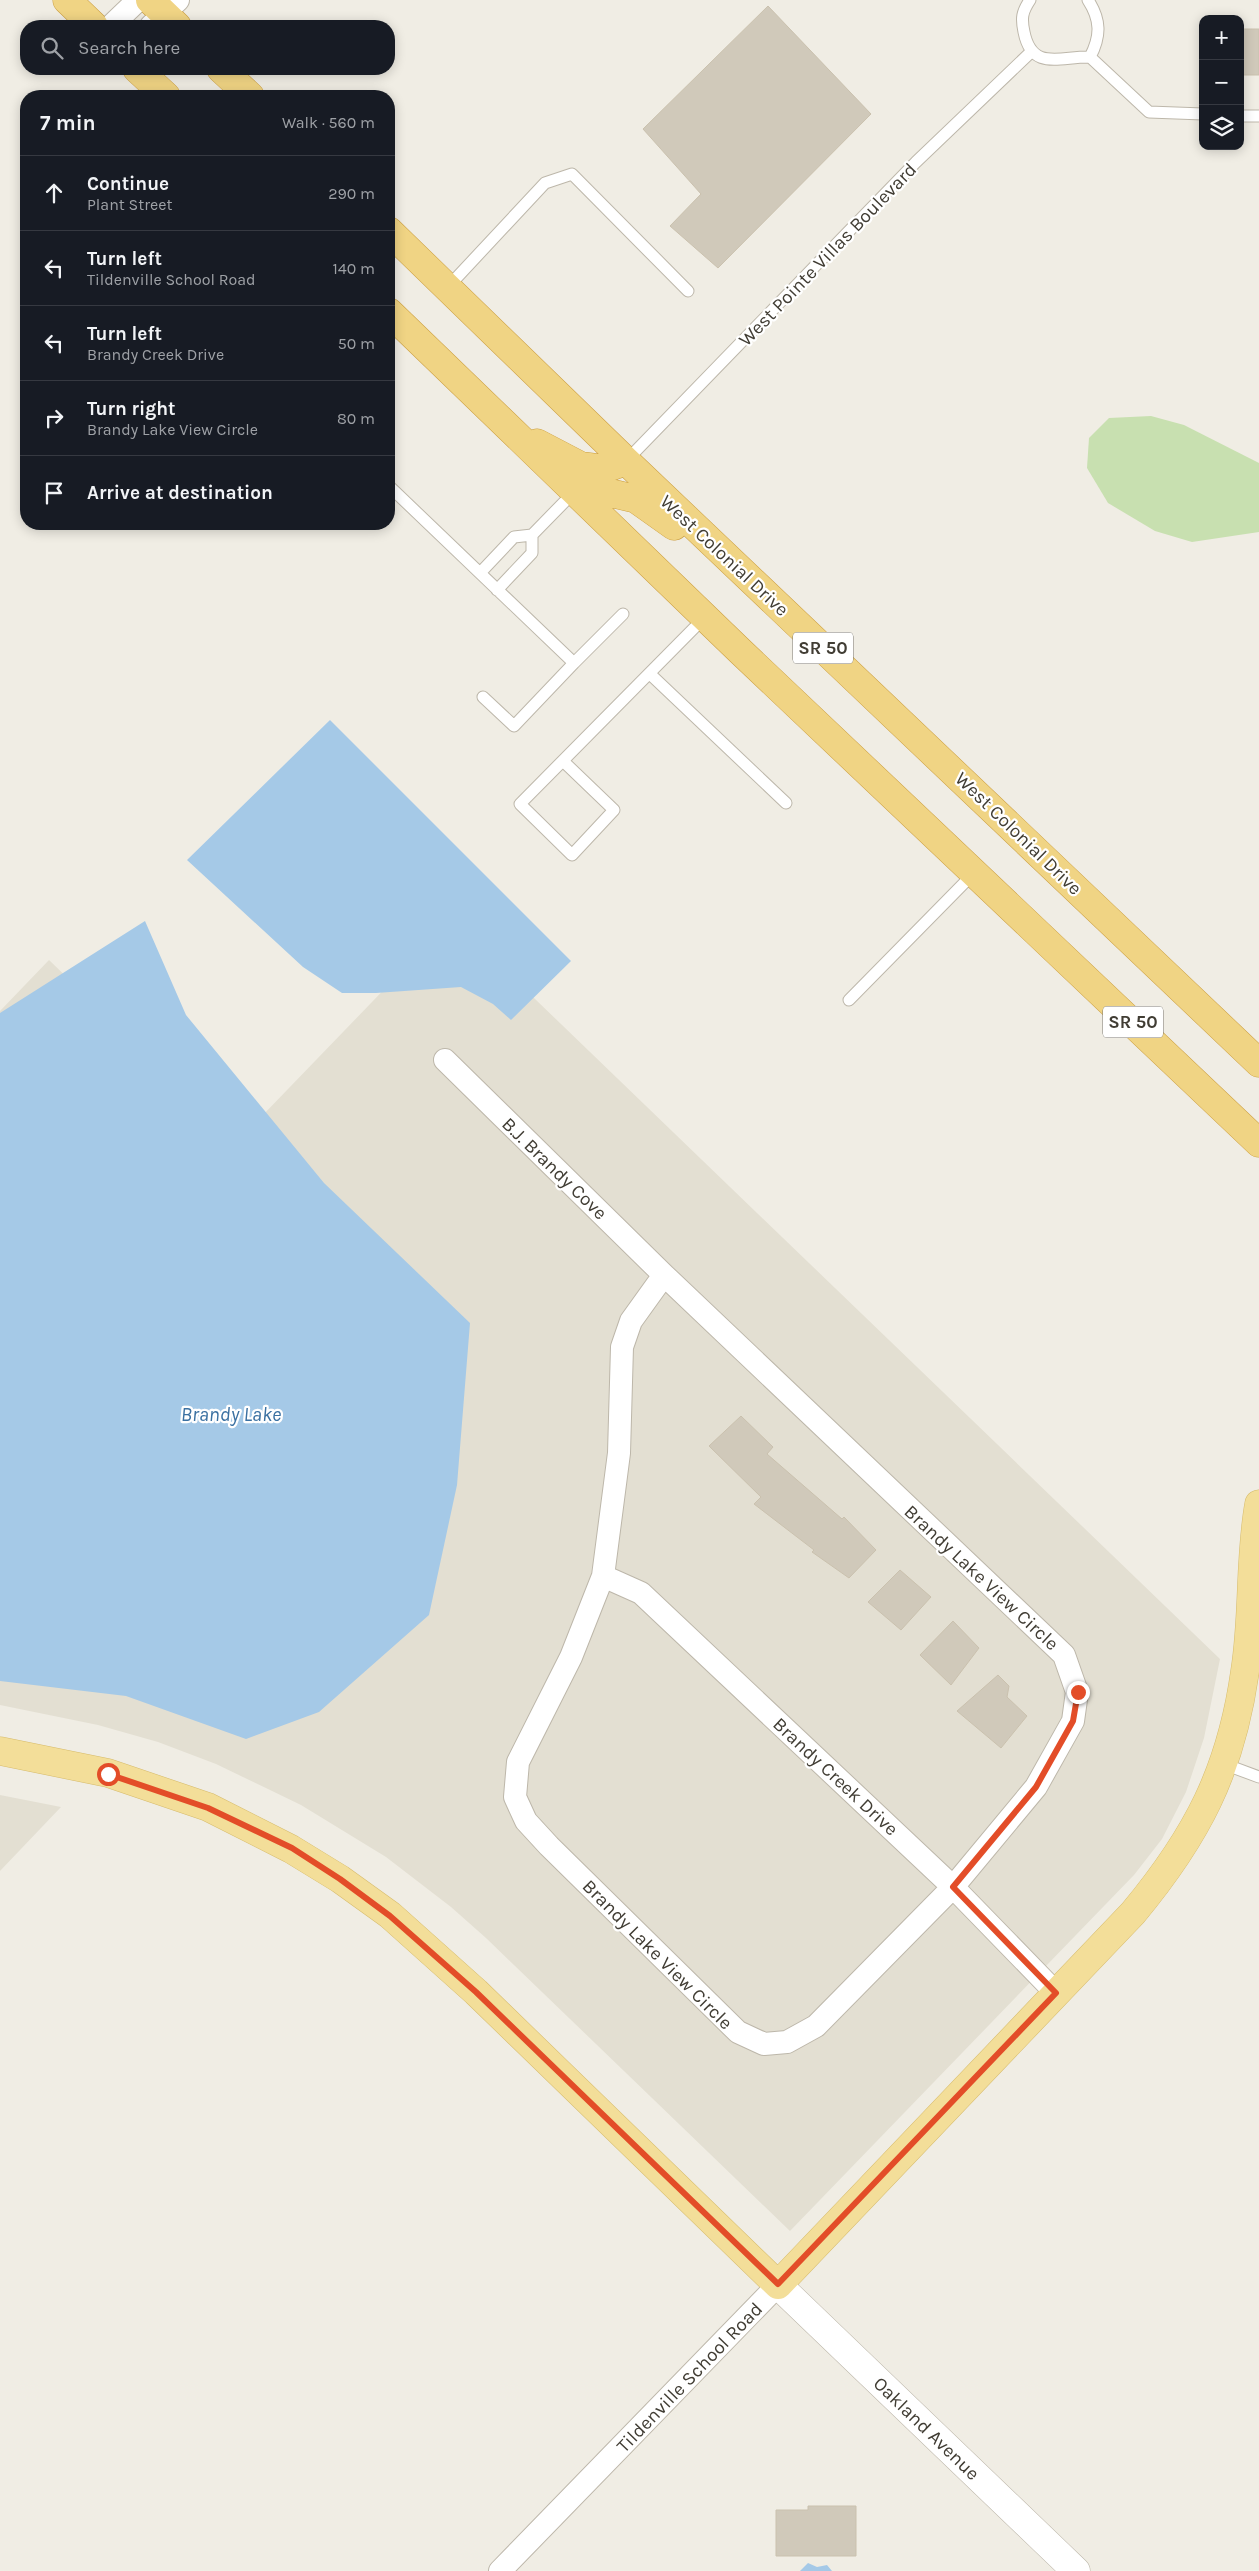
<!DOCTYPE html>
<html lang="en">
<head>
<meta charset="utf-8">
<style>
	body { margin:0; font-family:Karla,sans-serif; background:#242831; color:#f1f3f6 }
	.controls { position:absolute; right:15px; top:15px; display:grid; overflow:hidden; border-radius:10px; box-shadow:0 2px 12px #0003 }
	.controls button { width:45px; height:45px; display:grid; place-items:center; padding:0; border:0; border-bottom:1px solid #363941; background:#171b24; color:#f1f3f6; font:25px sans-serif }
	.stop { position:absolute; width:15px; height:15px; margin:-11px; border:4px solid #e34d28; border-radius:50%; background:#fff }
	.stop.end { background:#e34d28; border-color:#fff; box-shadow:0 1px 5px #0008 }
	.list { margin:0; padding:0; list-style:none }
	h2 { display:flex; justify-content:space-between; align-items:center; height:65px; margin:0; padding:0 20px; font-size:21px }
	h2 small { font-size:16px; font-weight:400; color:#9ea1a6 }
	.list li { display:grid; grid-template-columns:32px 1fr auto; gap:15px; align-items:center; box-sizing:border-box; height:75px; padding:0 20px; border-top:1px solid #363941 }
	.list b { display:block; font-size:19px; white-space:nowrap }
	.list p { margin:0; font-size:16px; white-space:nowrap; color:#9ea1a6 }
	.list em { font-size:16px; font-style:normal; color:#9ea1a6 }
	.icon { flex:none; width:28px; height:28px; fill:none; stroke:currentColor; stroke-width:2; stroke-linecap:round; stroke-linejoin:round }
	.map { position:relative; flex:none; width:1259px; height:2571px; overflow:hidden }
	.search { position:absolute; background:#171b24; box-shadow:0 2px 12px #0003; left:20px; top:20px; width:375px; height:55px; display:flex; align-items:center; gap:12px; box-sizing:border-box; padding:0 18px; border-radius:20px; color:#9ea1a6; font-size:19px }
	.panel { position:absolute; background:#171b24; box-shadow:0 2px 12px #0003; left:20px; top:90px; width:375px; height:440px; border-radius:20px }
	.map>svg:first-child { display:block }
</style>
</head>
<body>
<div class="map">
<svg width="1259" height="2571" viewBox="0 0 1259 2571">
	<rect width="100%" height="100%" fill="#f0ede4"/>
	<path fill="#e3dfd2" d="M452 919 1220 1659 1204 1738 1186 1792 1162 1839 1134 1875 790 2231 486 1938 451 1907 386 1857 301 1805 216 1764 158 1742 98 1725 0 1705V1011L49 960 237 1142Z
		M0 1795 61 1807 0 1871Z"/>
	<path fill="#c8e0b0" d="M1151 416 1184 425 1259 463V532L1192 542 1155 531 1108 503 1087 468 1089 438 1109 418Z"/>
	<path fill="#a5c9e7" d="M330 720 571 961 511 1020 493 1004 461 987 376 993H342L303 967 187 860Z
		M145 921 186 1015 324 1183 470 1323 457 1485 429 1615 319 1712 246 1739 126 1696 0 1681V1013Z
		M808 2563 817 2567 827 2565 832 2571H800Z"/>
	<path fill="#d0c9ba" stroke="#cac1ae" d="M768 6 871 114 718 268 670 226 701 194 643 129Z
		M1240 29H1259V75H1240Z
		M741 1416 773 1447 767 1454 842 1519 844 1517 876 1550 849 1578 812 1552 814 1550 754 1504 761 1497 709 1446Z
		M900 1570 931 1597 901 1630 868 1602Z
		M953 1621 979 1648 951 1685 920 1655Z
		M998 1675 1009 1686 1007 1697 1027 1716 1001 1748 957 1711Z
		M808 2506H856V2556H776V2510H808Z"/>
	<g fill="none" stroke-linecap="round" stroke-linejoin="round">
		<g stroke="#bdb7aa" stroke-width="13">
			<path id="service" d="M1030 0C1022 12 1021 18 1024 32 1032 72 1061 56 1090 57 1101 36 1101 20 1088 0
				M1090 57 1149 112 1203 114
				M1240 116H1259
				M447 288 545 183 572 174 688 291
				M626 461 916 162 1031 52
				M389 486 574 663 514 726 483 697
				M480 573 514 537 532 535 575 491
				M497 590 532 553V535
				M574 663 623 614
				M650 674 786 803
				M563 761 614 810 572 855 520 804 705 617
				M849 1000 974 873
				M1224 1764 1259 1777"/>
		</g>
		<g stroke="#bdb7aa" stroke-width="24">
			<path id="minor" d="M111 26 138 0
				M151 26 178 0
				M445 1060 664 1275 1064 1655 1077 1692 1073 1721 1036 1787 953 1887 816 2026 787 2042 764 2044 738 2032 549 1846 526 1821 515 1797 518 1762 571 1657 603 1576 619 1453 622 1347 631 1321 664 1275
				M603 1576 641 1593 953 1887 1056 1993
				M500 2571 778 2285"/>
		</g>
		<g stroke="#bdb7aa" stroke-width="29">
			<path id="tertiary" d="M778 2285 1076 2571"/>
		</g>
		<g stroke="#d6bb6c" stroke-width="29">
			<path id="primary" d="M0 1751 108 1773 208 1807 291 1849 340 1879 390 1915 476 1992 778 2285 1133 1913C1197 1836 1231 1771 1245 1671 1254 1615 1249 1559 1259 1504"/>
		</g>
		<g stroke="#cc9f42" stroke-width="29">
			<path id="trunk" d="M67 0 94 26
				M150 0 177 26
				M137 69 166 96
				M221 69 250 96
				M389 231 626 461 1259 1063
				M389 312 740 651 1259 1143
				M537 443 581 466 604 469 626 461
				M575 491 615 494 636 499 674 526"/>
		</g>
		<use href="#service" stroke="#fff" stroke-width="11"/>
		<use href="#minor" stroke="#fff" stroke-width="22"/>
		<use href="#tertiary" stroke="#fff" stroke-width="28"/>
		<use href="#primary" stroke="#f3de99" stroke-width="28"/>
		<use href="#trunk" stroke="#f0d484" stroke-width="28"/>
	</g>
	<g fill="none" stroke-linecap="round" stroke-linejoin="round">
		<path stroke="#e34d28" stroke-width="6" d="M108 1774 208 1808 292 1848 340 1879 390 1916 476 1992 778 2284 1056 1993 953 1887 1036 1787 1073 1721 1078 1692"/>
	</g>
	<g text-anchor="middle" stroke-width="4.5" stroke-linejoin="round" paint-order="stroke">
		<g fill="#fff" stroke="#7a7771" stroke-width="1">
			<rect x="793" y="632.5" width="60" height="31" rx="4"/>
			<rect x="1103" y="1006.5" width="60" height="31" rx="4"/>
		</g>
		<g font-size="18" font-weight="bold" fill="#413d34">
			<text x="823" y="654">SR 50</text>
			<text x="1133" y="1028">SR 50</text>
		</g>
		<g font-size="19" fill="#413d34" stroke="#fff">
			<text transform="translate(827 254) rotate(-46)" y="7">West Pointe Villas Boulevard</text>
			<text transform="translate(725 555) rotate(43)" y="7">West Colonial Drive</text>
			<text transform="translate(1019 833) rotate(44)" y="7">West Colonial Drive</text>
			<text transform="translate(555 1168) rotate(44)" y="7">B.J. Brandy Cove</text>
			<text transform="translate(982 1577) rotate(43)" y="7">Brandy Lake View Circle</text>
			<text transform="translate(836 1776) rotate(43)" y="7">Brandy Creek Drive</text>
			<text transform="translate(658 1954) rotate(45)" y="7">Brandy Lake View Circle</text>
			<text transform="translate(689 2377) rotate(-46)" y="7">Tildenville School Road</text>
			<text transform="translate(927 2428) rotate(44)" y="7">Oakland Avenue</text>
		</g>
		<g font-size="20" font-style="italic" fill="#3a70a1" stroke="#fff">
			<text x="231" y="1421">Brandy Lake</text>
		</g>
	</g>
</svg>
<div class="controls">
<button>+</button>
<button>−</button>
<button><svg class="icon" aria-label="layers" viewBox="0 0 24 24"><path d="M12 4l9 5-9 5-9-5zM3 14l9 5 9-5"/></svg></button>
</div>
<div class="stop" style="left:108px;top:1774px"></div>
<div class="stop end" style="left:1078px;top:1692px"></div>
<div class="search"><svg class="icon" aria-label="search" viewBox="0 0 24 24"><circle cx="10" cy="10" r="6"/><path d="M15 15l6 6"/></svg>Search here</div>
<section class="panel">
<h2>7 min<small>Walk · 560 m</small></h2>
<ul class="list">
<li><svg class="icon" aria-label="ahead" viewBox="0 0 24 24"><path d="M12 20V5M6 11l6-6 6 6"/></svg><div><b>Continue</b><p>Plant Street</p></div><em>290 m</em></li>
<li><svg class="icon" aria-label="left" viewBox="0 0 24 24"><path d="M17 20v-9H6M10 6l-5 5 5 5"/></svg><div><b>Turn left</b><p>Tildenville School Road</p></div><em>140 m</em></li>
<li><svg class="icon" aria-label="left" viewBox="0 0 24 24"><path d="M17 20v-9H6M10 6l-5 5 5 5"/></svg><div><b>Turn left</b><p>Brandy Creek Drive</p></div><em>50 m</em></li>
<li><svg class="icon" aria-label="right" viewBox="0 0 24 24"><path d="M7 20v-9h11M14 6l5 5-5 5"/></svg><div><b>Turn right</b><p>Brandy Lake View Circle</p></div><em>80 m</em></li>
<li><svg class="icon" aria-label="arrive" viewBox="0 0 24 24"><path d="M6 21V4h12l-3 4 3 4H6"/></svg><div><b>Arrive at destination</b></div></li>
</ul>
</section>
</div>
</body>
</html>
